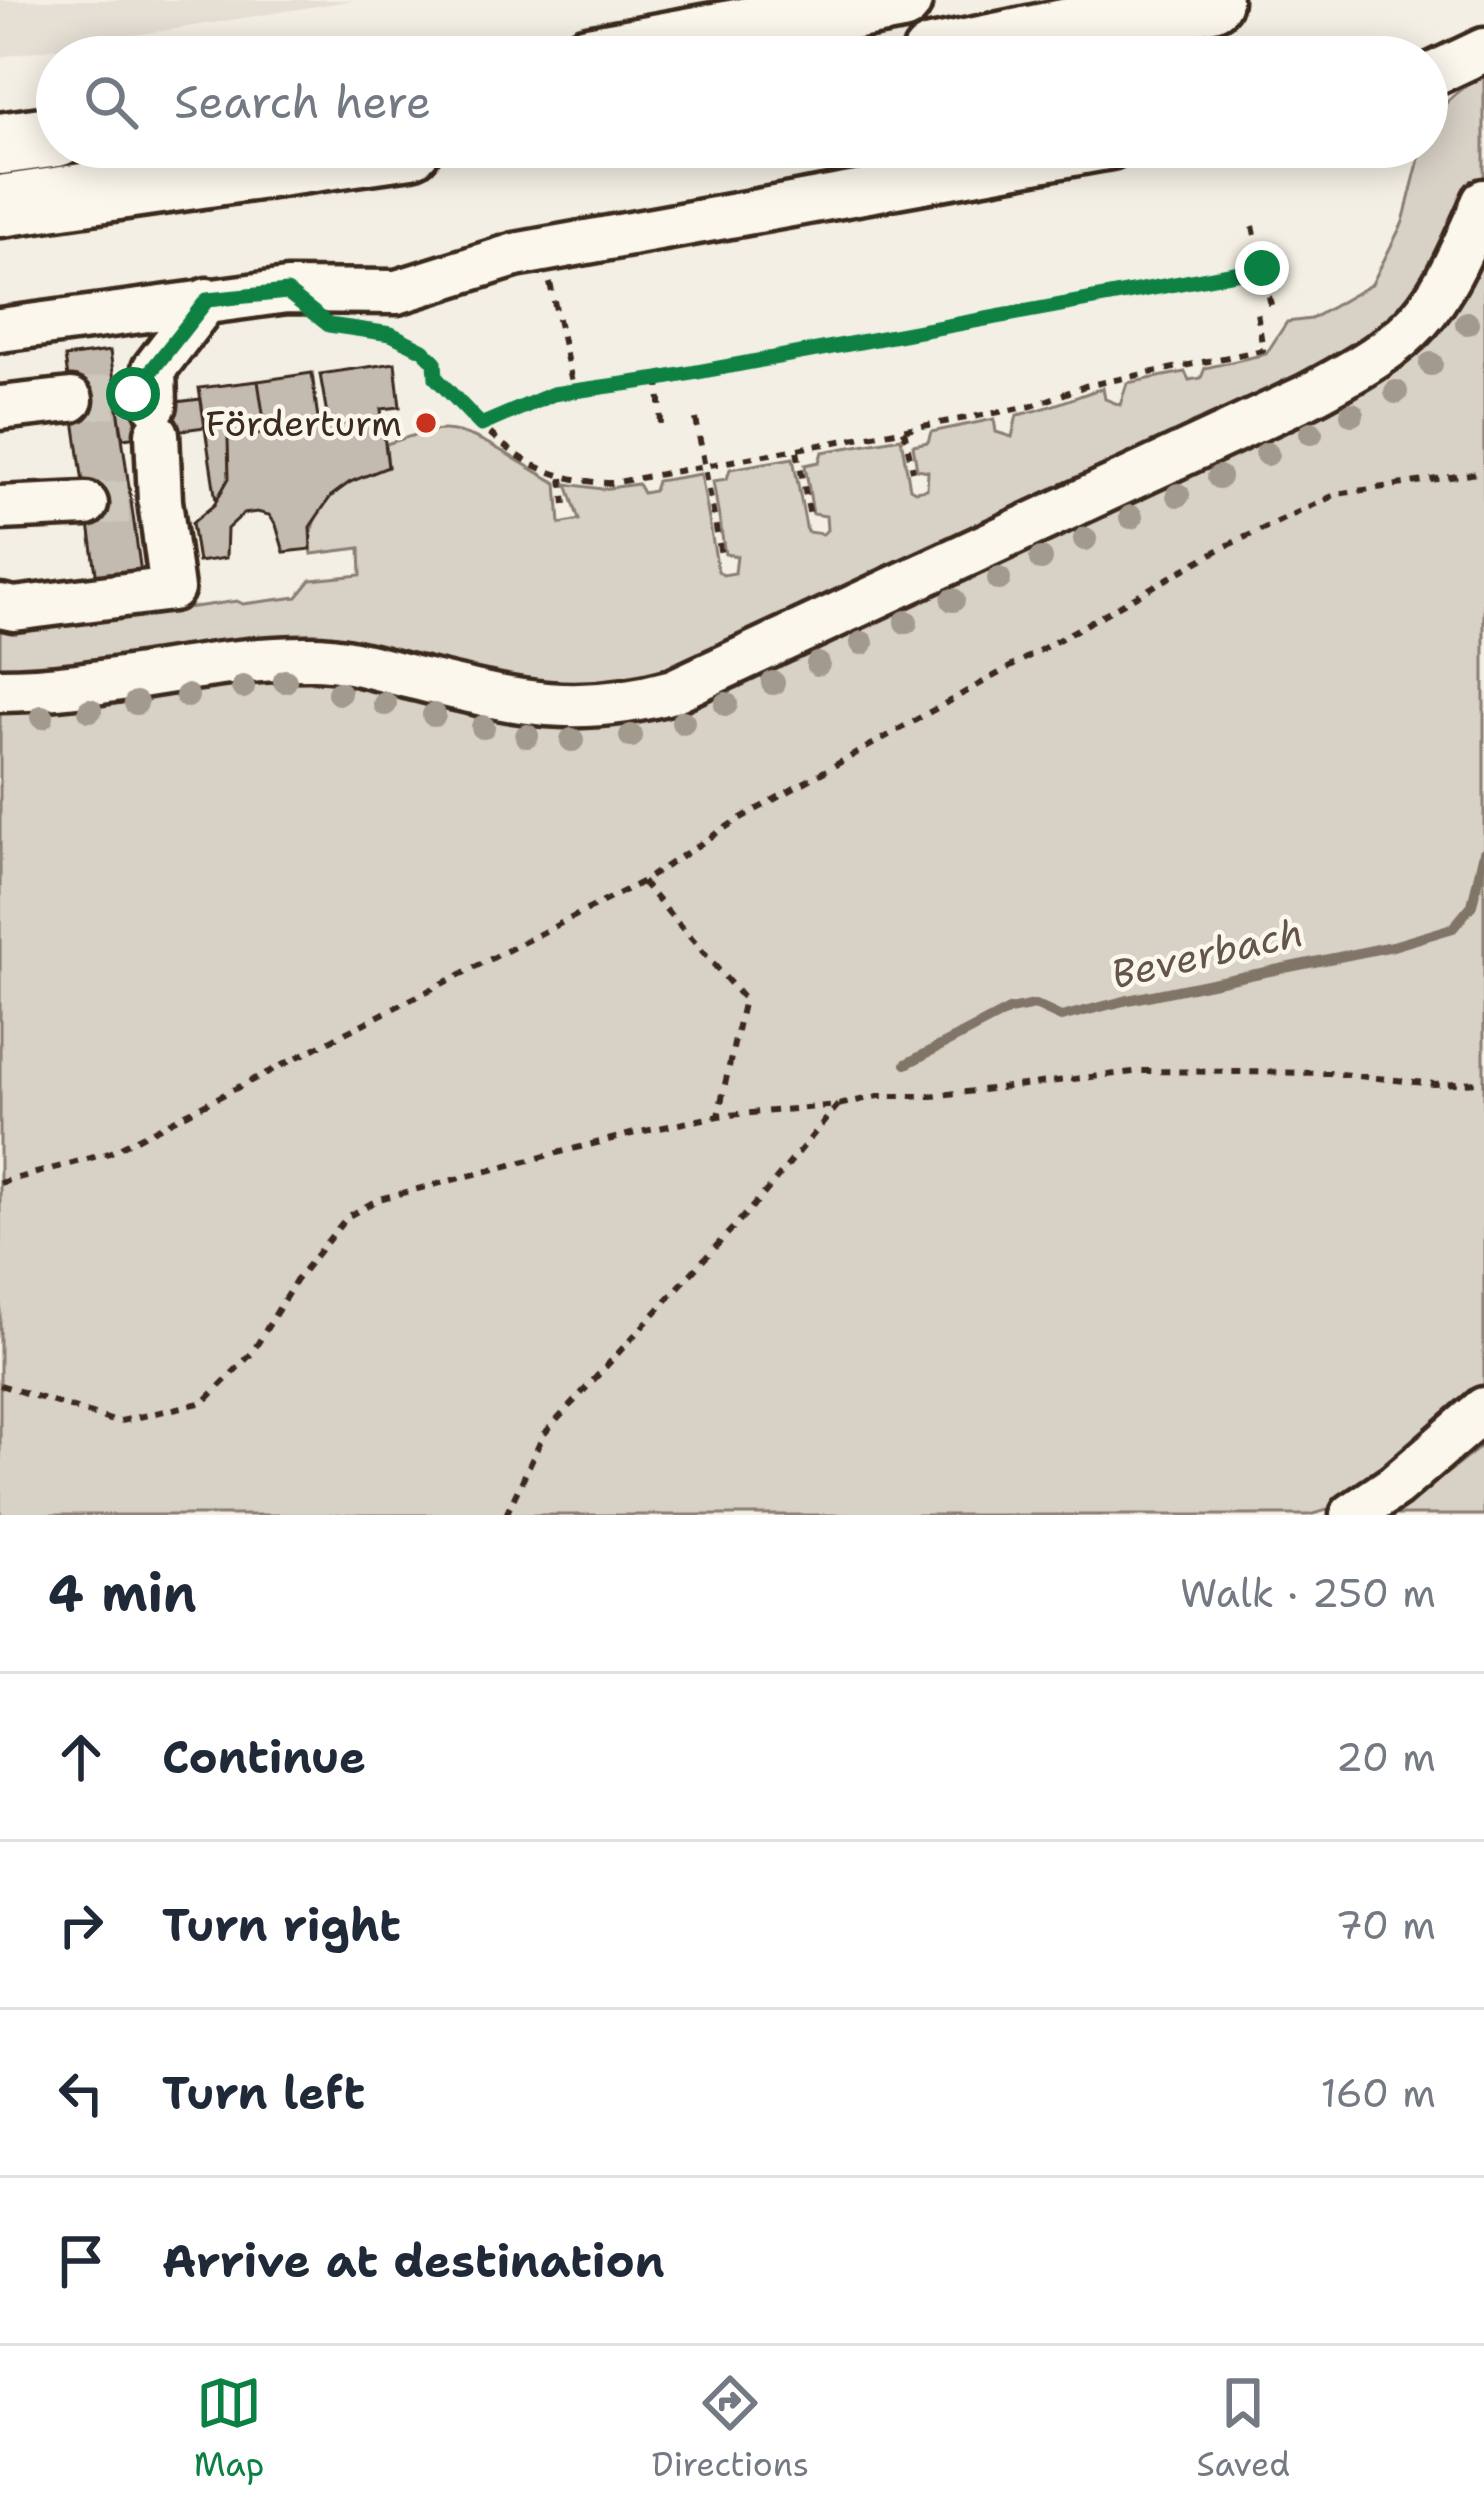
<!DOCTYPE html>
<html lang="en">
<head>
<meta charset="utf-8">
<style>
	body { margin:0; font-family:"Shantell Sans",sans-serif; background:#f2f2f3; color:#1f2937 }
	.stop { position:absolute; width:36px; height:36px; margin:-27px; border:9px solid #0b8043; border-radius:50%; background:#fff }
	.stop.end { background:#0b8043; border-color:#fff; box-shadow:0 3px 12px #0008 }
	.list { margin:0; padding:0; list-style:none }
	h2 { display:flex; justify-content:space-between; align-items:center; height:156px; margin:0; padding:0 48px; font-size:51px }
	h2 small { font-size:39px; font-weight:400; color:#747a83 }
	.list li { display:grid; grid-template-columns:78px 1fr auto; gap:36px; align-items:center; box-sizing:border-box; height:168px; padding:0 48px; border-top:3px solid #e0e1e3 }
	.list b { display:block; font-size:45px; white-space:nowrap }
	.list em { font-size:39px; font-style:normal; color:#747a83 }
	.icon { flex:none; width:66px; height:66px; fill:none; stroke:currentColor; stroke-width:2; stroke-linecap:round; stroke-linejoin:round }
	.map { position:relative; flex:none; width:1484px; height:1515px; overflow:hidden }
	.search { position:absolute; background:#fff; box-shadow:0 6px 30px #0003; left:36px; right:36px; top:36px; height:132px; display:flex; align-items:center; gap:30px; box-sizing:border-box; padding:0 42px; border-radius:66px; color:#747a83; font-size:45px }
	.sheet { height:828px; background:#fff }
	nav { display:flex; justify-content:space-around; align-items:center; box-sizing:border-box; height:168px; border-top:3px solid #e0e1e3; background:#fff; font-size:33px; color:#747a83 }
	nav a { display:grid; justify-items:center; gap:6px }
	nav .on { color:#0b8043 }
	.map>svg:first-child { display:block }
</style>
</head>
<body>
<div class="map">
<svg width="1484" height="1515" viewBox="0 0 1484 1515">
	<rect width="100%" height="100%" fill="#f3efe4"/>
	<filter id="ink" filterUnits="userSpaceOnUse"><feTurbulence type="fractalNoise" baseFrequency=".00833" numOctaves="2"/><feDisplacementMap in="SourceGraphic" scale="24" xChannelSelector="R" yChannelSelector="G"/><feConvolveMatrix kernelMatrix="1 2 1 2 8 2 1 2 1" color-interpolation-filters="sRGB"/></filter>
	<g filter="url(#ink)">
		<path fill="#e5dfd4" d="M0 0H354L0 57Z"/>
		<path fill="#d8d1c6" stroke="#8a7e72" stroke-width="3" d="M1484 74V1389L1339 1507 1309 1515H0V627L68 616 79 623 237 601 243 604 297 597 311 580 361 575 360 548 312 554C303 506 347 478 388 467L386 444C403 439 425 430 443 430 477 429 524 467 557 483L560 524 579 520 567 484 602 489 638 484 643 493 654 491 657 481 701 474 718 571 723 575 735 573 737 556 725 554 713 481 727 479 730 469 793 458 807 532 823 534 827 530 826 516 813 514 805 465 819 462 822 452 901 438 910 488 915 491 927 489 928 471 917 469 913 445 928 442 931 432 994 419 996 432 1012 437 1017 415C1047 410 1074 397 1103 388L1105 399 1120 405 1127 383 1185 372 1189 380 1201 378 1205 368 1266 354 1287 322 1311 319 1372 284 1403 222 1420 155 1423 147H1427C1427 112 1457 91 1484 74Z
			M1484 1444V1515H1394Z"/>
		<g fill="none" stroke-linecap="round" stroke-linejoin="round">
			<path stroke="#817468" stroke-width="10" d="M906 1064 1009 1010 1035 1005 1061 1017 1128 1000 1393 946 1453 928 1472 905 1484 852"/>
		</g>
		<path fill="#c3bbb0" stroke="#3b2a1e" stroke-width="3" d="M110 351 141 573 97 580 65 357Z
			M395 363 400 407 381 409 382 419 329 426 320 374Z
			M312 373 319 427 266 433 258 381Z
			M258 381 266 433 228 438 229 478 216 501 199 388Z
			M201 399 205 427 123 438 118 409Z
			M382 419 388 467 350 482 331 496 310 527 311 549 284 552 276 525 269 515 257 512 243 514 227 529 226 558 198 562 192 523 214 505 229 478 228 438Z"/>
		<g fill="none" stroke-linecap="round" stroke-linejoin="round">
			<path stroke="#cec8bc" stroke-width="42" stroke-dasharray="42 21" stroke-linecap="butt" d="M71 400 116 396
				M86 504 131 502"/>
			<g stroke="#3b2a1e" stroke-width="51">
				<path id="minor" d="M1427 77 1484 50
					M0 330 287 291 397 292 515 255 1111 147
					M155 405 154 369 207 300
					M0 408 71 400
					M0 508 86 504
					M0 606 14 609 172 589 160 501 157 434
					M0 690C105 690 207 657 312 658 345 658 379 669 411 677 510 701 572 719 673 691L1306 397C1420 337 1433 318 1484 201
					M1352 1515 1395 1486 1484 1409"/>
			</g>
			<g stroke="#3b2a1e" stroke-width="69">
				<path id="highway" d="M589 57 901 0
					M932 57 1211 0
					M0 144 57 136
					M0 206 410 147"/>
			</g>
			<path stroke="#3b2a1e" stroke-width="6" stroke-dasharray="9 9" stroke-linecap="butt" d="M1253 226 1262 268
				M550 283 574 391
				M373 332C401 336 433 347 436 378 492 437 526 481 612 483L1032 406 1085 386 1263 350 1257 312
				M659 379 661 425
				M696 419 721 555
				M481 425 553 393 659 379 1262 268 1272 309
				M904 430 913 471
				M797 451 810 516
				M562 478 565 504
				M642 882 744 999 718 1116
				M0 1183 109 1153 642 882 734 822 1222 548 1337 494 1484 472
				M0 1385 117 1422 204 1402 252 1353 296 1280 347 1217 379 1199 635 1133 718 1116 838 1105 878 1096H932L1141 1071 1330 1073 1434 1084 1484 1082
				M506 1515 544 1434 763 1195 838 1105"/>
			<use href="#minor" stroke="#fbf7ec" stroke-width="42"/>
			<use href="#highway" stroke="#fbf7ec" stroke-width="60"/>
		</g>
		<g fill="#a39a8e">
			<circle cx="1467" cy="323" r="12"/>
			<circle cx="1431" cy="364" r="12"/>
			<circle cx="1396" cy="392" r="12"/>
			<circle cx="1352" cy="414" r="12"/>
			<circle cx="1311" cy="433" r="12"/>
			<circle cx="1267" cy="454" r="12"/>
			<circle cx="1219" cy="477" r="12"/>
			<circle cx="1178" cy="495" r="12"/>
			<circle cx="1131" cy="517" r="12"/>
			<circle cx="1085" cy="539" r="12"/>
			<circle cx="1041" cy="559" r="12"/>
			<circle cx="999" cy="579" r="12"/>
			<circle cx="953" cy="600" r="12"/>
			<circle cx="906" cy="622" r="12"/>
			<circle cx="862" cy="643" r="12"/>
			<circle cx="818" cy="664" r="12"/>
			<circle cx="285" cy="681" r="12"/>
			<circle cx="773" cy="683" r="12"/>
			<circle cx="243" cy="687" r="12"/>
			<circle cx="339" cy="693" r="12"/>
			<circle cx="187" cy="696" r="12"/>
			<circle cx="136" cy="703" r="12"/>
			<circle cx="385" cy="704" r="12"/>
			<circle cx="726" cy="704" r="12"/>
			<circle cx="90" cy="710" r="12"/>
			<circle cx="434" cy="715" r="12"/>
			<circle cx="42" cy="717" r="12"/>
			<circle cx="683" cy="722" r="12"/>
			<circle cx="483" cy="727" r="12"/>
			<circle cx="527" cy="736" r="12"/>
			<circle cx="631" cy="736" r="12"/>
			<circle cx="572" cy="740" r="12"/>
		</g>
	</g>
	<g fill="none" stroke-linecap="round" stroke-linejoin="round" filter="url(#ink)">
		<path stroke="#0b8043" stroke-width="15" d="M133 394 207 300 287 292 329 325 391 334 423 350 435 362 436 378 481 425 553 394 659 379 1262 268"/>
	</g>
	<circle fill="#c8321e" stroke="#fbf7ec" stroke-width="4.5" cx="426" cy="423" r="12"/>
	<g text-anchor="middle" stroke-width="9" stroke-linejoin="round" paint-order="stroke">
		<g font-size="36" fill="#3b2a1e" stroke="#fbf7ec" text-anchor="end">
			<text x="402" y="436">Förderturm</text>
		</g>
		<g font-size="39" font-style="italic" fill="#645549" stroke="#fbf7ec">
			<text transform="translate(1207 953) rotate(-13)" y="14">Beverbach</text>
		</g>
	</g>
</svg>
<div class="stop" style="left:133px;top:394px"></div>
<div class="stop end" style="left:1262px;top:268px"></div>
<div class="search"><svg class="icon" aria-label="search" viewBox="0 0 24 24"><circle cx="10" cy="10" r="6"/><path d="M15 15l6 6"/></svg>Search here</div>
</div>
<section class="sheet">
<h2>4 min<small>Walk · 250 m</small></h2>
<ul class="list">
<li><svg class="icon" aria-label="ahead" viewBox="0 0 24 24"><path d="M12 20V5M6 11l6-6 6 6"/></svg><div><b>Continue</b></div><em>20 m</em></li>
<li><svg class="icon" aria-label="right" viewBox="0 0 24 24"><path d="M7 20v-9h11M14 6l5 5-5 5"/></svg><div><b>Turn right</b></div><em>70 m</em></li>
<li><svg class="icon" aria-label="left" viewBox="0 0 24 24"><path d="M17 20v-9H6M10 6l-5 5 5 5"/></svg><div><b>Turn left</b></div><em>160 m</em></li>
<li><svg class="icon" aria-label="arrive" viewBox="0 0 24 24"><path d="M6 21V4h12l-3 4 3 4H6"/></svg><div><b>Arrive at destination</b></div></li>
</ul>
</section>
<nav>
<a class="on"><svg class="icon" aria-label="map" viewBox="0 0 24 24"><path d="M3 6l6-2 6 2 6-2v14l-6 2-6-2-6 2zM9 4v14M15 6v14"/></svg>Map</a>
<a><svg class="icon" aria-label="directions" viewBox="0 0 24 24"><path d="M12 3l9 9-9 9-9-9zM9 14v-3h6M13 9l2 2-2 2"/></svg>Directions</a>
<a><svg class="icon" aria-label="saved" viewBox="0 0 24 24"><path d="M7 4h10v16l-5-4-5 4z"/></svg>Saved</a>
</nav>
</body>
</html>
